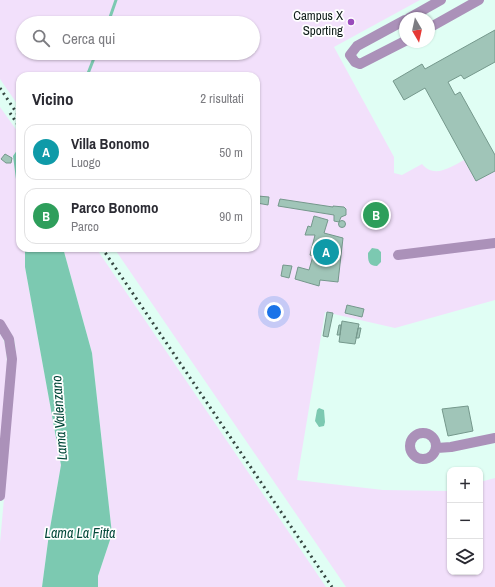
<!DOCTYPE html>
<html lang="it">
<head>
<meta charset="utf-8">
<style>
	body { margin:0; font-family:"Archivo Narrow",sans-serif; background:#f7f7f7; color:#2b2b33 }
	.controls { position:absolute; right:12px; bottom:12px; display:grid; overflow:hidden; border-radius:8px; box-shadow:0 1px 3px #0004 }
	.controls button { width:36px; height:36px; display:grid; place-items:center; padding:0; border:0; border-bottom:1px solid #e1e1e2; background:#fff; color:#2b2b33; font:20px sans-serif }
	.compass { position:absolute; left:399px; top:12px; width:36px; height:36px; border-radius:50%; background:#fff; box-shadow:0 1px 3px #0004; rotate:171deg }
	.you { position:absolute; left:274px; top:312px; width:14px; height:14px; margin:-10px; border:3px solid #fff; border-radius:50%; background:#1a73e8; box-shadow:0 0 0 6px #1a73e833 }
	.badge { display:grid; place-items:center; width:26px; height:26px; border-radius:50%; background:#994bbb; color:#fff; font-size:13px; font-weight:700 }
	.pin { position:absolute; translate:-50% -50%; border:2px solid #fff; box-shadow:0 1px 4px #0006 }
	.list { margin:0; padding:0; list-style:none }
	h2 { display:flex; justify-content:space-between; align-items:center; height:52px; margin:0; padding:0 16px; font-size:17px }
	h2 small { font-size:13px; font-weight:400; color:#7c7c81 }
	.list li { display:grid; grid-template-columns:26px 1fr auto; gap:12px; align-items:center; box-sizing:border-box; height:56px; margin:0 8px 8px; padding:0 8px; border:1px solid #e1e1e2; border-radius:12px }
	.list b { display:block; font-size:15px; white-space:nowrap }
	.list p { margin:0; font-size:13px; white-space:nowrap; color:#7c7c81 }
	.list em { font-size:13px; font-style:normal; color:#7c7c81 }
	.icon { flex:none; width:22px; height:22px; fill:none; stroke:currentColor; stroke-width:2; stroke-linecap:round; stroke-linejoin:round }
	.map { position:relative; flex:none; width:495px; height:587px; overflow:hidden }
	.search { position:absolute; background:#fff; box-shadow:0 1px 3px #0004; left:16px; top:16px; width:244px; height:44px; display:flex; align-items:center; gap:10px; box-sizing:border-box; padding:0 14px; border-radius:22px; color:#7c7c81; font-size:15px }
	.panel { position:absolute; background:#fff; box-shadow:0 1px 3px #0004; left:16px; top:72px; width:244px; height:180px; border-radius:12px }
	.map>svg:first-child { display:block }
</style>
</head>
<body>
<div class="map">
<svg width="495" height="587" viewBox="0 0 495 587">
	<rect width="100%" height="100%" fill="#e0fef4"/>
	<path fill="#f2e0fb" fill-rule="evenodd" d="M0 0H420L334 47 394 157V173L402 175 422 164C434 179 451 167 464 160L476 181 495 171V300L395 328 325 312 297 480 383 490 450 491V572H480V482L495 478V587H346L114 248H256V76H20V108L0 79ZM23 23H253V53H23Z
		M0 107 20 135V146L13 156 20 210V248H25V267L61 465 49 534 42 587H0V543L16 365C16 344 17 335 0 321Z
		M63 248H96L326 587H98V576L112 534 92 353Z
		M0 334C15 351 2 431 0 455Z"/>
	<path fill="#7cc9b1" d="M20 146V210L13 156Z
		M25 248H63L92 353 112 534 98 576V587H42L49 534 61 465 25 267Z
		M372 248 378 249 381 252V262L377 266C368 266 368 260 368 253Z
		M319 408 324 410 325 422 324 426 319 427 315 421 317 410Z"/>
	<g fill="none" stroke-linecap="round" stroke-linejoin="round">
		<path stroke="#7cc9b1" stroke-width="3" d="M108 23 116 0
			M87 76 96 53"/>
	</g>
	<path fill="#a0c5b8" stroke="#75988c" d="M495 30V62L464 79 461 75 448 82 455 95 460 92 495 155V171L476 181 425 88 404 100 393 81 422 64 425 69Z
		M5 154 12 158 11 163H6L1 159Z
		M258 196 269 197 268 205 257 203Z
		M280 199 333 207V206L344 207 346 209V215L341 217 339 222 334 221V215L278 206Z
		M314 216 328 220 324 233 343 238 338 282 320 280 319 286 295 279 298 267 309 270 313 256 310 255 315 235H305L308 226 311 227Z
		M338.5 224a3.5 3.5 0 1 1 7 0a3.5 3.5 0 1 1-7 0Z
		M283 265 292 266 289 278 281 276Z
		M347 305 364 309 362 317 345 313Z
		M327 312 333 313 328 337 323 336Z
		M342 321 359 324 355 344 339 342Z
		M339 325H341L340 335H337Z
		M358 328H361L359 338H356Z
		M468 406 473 431 448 436 442 409Z"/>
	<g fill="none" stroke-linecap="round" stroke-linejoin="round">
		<path stroke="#ab91b9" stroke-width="10" d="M409 18 441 0
			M405 20 357 46 350 55 355 62 360 64 405 41
			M429 28 479 0
			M398 255 495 243
			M0 324 9 339 12 359 0 496
			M410 446a13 13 0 1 1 26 0a13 13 0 1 1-26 0Z
			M437 448 451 447 495 438"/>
		<path stroke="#354641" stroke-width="3" stroke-dasharray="2 4" stroke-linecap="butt" d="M0 88 20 118
			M10 113 20 128
			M102 248 332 587"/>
	</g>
	<circle fill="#994bbb" stroke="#fff" stroke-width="1.5" cx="351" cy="22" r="4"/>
	<g text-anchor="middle" stroke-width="3.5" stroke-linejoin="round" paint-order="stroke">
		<g font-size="13" fill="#0e1c18" stroke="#fff" text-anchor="end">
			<text x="343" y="20">Campus X<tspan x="343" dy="15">Sporting</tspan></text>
		</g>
		<g font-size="14" font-style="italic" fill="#034839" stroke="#fff">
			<text transform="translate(59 418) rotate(-94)" y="5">Lama Valenzano</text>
			<text x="80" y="538">Lama La Fitta</text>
		</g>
	</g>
</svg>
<div class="controls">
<button>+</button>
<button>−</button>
<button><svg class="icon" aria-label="layers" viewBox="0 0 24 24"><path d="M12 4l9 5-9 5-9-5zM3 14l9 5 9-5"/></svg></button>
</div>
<svg class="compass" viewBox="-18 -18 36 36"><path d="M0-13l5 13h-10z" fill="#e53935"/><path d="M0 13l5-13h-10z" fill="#7c7c81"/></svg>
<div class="you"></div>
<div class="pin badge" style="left:326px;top:252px;background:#0f9aa8">A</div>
<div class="pin badge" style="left:376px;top:215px;background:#2e9e5b">B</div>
<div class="search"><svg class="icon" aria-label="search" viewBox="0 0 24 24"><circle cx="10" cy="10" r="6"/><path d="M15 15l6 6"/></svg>Cerca qui</div>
<section class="panel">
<h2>Vicino<small>2 risultati</small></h2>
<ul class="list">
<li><span class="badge" style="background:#0f9aa8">A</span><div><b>Villa Bonomo</b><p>Luogo</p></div><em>50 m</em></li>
<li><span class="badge" style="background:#2e9e5b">B</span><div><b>Parco Bonomo</b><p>Parco</p></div><em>90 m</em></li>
</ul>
</section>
</div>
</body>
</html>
